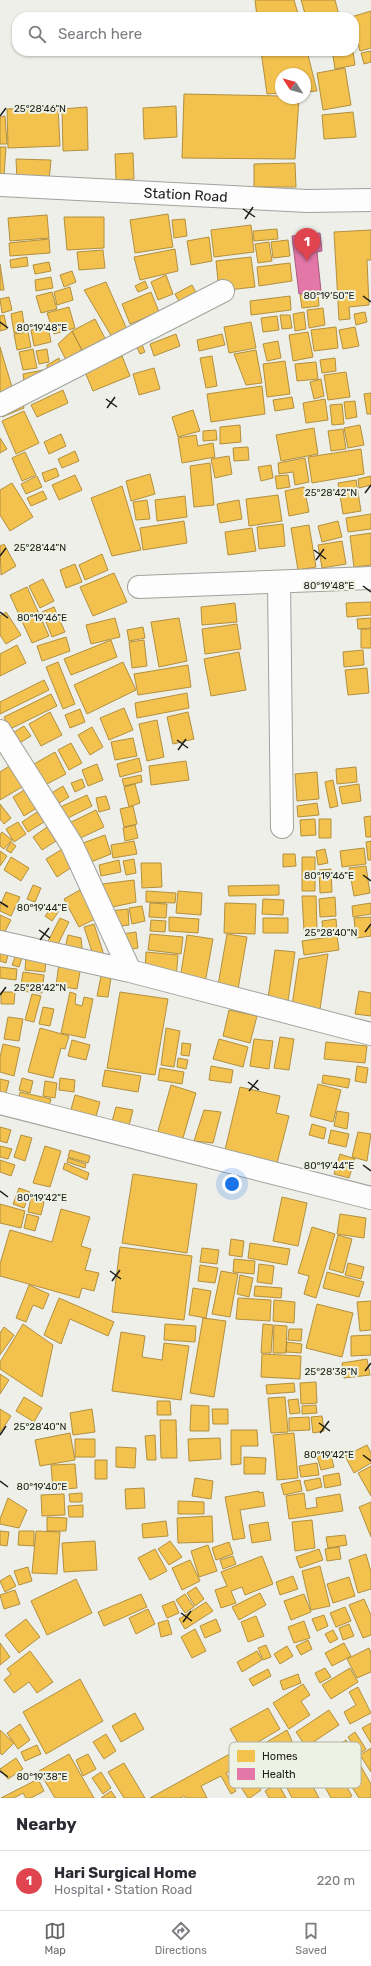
<!DOCTYPE html>
<html lang="en">
<head>
<meta charset="utf-8">
<style>
	body { margin:0; font-family:Rubik,sans-serif; background:#f7f7f7; color:#2b2b33 }
	.compass { position:absolute; left:275px; top:68px; width:36px; height:36px; border-radius:50%; background:#fff; box-shadow:0 1px 3px #0004; rotate:306deg }
	.you { position:absolute; left:232px; top:1184px; width:14px; height:14px; margin:-10px; border:3px solid #fff; border-radius:50%; background:#1a73e8; box-shadow:0 0 0 6px #1a73e833 }
	.badge { display:grid; place-items:center; width:26px; height:26px; border-radius:50%; background:#666863; color:#fff; font-size:13px; font-weight:700 }
	.pin { position:absolute; translate:-50% -33px; filter:drop-shadow(0 1px 2px #0008) }
	.pin::after { content:''; position:absolute; top:21px; width:14px; height:12px; background:inherit; clip-path:polygon(0 0,100% 0,50% 100%) }
	.list { margin:0; padding:0; list-style:none }
	h2 { display:flex; justify-content:space-between; align-items:center; height:52px; margin:0; padding:0 16px; font-size:17px }
	h2 small { font-size:13px; font-weight:400; color:#7c7c81 }
	.list li { display:grid; grid-template-columns:26px 1fr auto; gap:12px; align-items:center; box-sizing:border-box; height:60px; padding:0 16px; border-top:1px solid #e1e1e2 }
	.list b { display:block; font-size:15px; white-space:nowrap }
	.list p { margin:0; font-size:13px; white-space:nowrap; color:#7c7c81 }
	.list em { font-size:13px; font-style:normal; color:#7c7c81 }
	.icon { flex:none; width:22px; height:22px; fill:none; stroke:currentColor; stroke-width:2; stroke-linecap:round; stroke-linejoin:round }
	.map { position:relative; flex:none; width:371px; height:1798px; overflow:hidden }
	.search { position:absolute; background:#fff; box-shadow:0 1px 3px #0004; left:12px; right:12px; top:12px; height:44px; display:flex; align-items:center; gap:10px; box-sizing:border-box; padding:0 14px; border-radius:16px; color:#7c7c81; font-size:15px }
	.sheet { height:112px; background:#fff }
	nav { display:flex; justify-content:space-around; align-items:center; box-sizing:border-box; height:56px; border-top:1px solid #e1e1e2; background:#fff; font-size:11px; color:#7c7c81 }
	nav a { display:grid; justify-items:center; gap:2px }
	nav .on { color:#666863 }
	.map>svg:first-child { display:block }
</style>
</head>
<body>
<div class="map">
<svg width="371" height="1798" viewBox="0 0 371 1798">
	<rect width="100%" height="100%" fill="#edefe8"/>
	<path fill="#f2c14e" stroke="#b2903f" d="M255 0H294L299 17H257Z
		M301 0H335L339 15 333 17H306Z
		M371 11V48L360 51 354 28V17H351Z
		M261 51H307L317 91 305 92V74H281V93L267 94Z
		M315 51H333V52L316 55Z
		M371 51V62L364 64 361 53Z
		M353 52 355 65 335 69 333 56Z
		M345 68 351 105 323 110 317 73Z
		M184 94 281 96V98H299L295 159 182 158Z
		M176 106 177 137 144 139 143 108Z
		M58 107 60 146 8 148 7 109Z
		M87 107 88 150 63 151 62 109Z
		M353 112 356 137 324 139 322 115Z
		M5 116 7 144H0V117Z
		M0 147H6L4 176H0Z
		M133 153 134 179 116 180 115 154Z
		M16 159 51 160 49 180H17Z
		M295 163 296 187H254V164Z
		M168 214 173 247 135 253 130 220Z
		M47 215 49 238 10 241 8 218Z
		M64 217H104V248L67 250Z
		M185 219 187 236 174 238 172 220Z
		M251 225 254 252 214 257 211 230Z
		M277 229 278 239 254 241 253 231Z
		M371 230V260H367L369 305 349 307 350 319 339 320 334 232Z
		M209 237 212 261 191 265 187 241Z
		M49 239 50 253 10 256 9 243Z
		M288 240 290 256 273 258 271 242Z
		M269 242 272 261 258 263 255 244Z
		M175 249 178 271 140 280 134 257Z
		M103 250 105 268 79 270 77 252Z
		M27 257 28 266 11 268 10 260Z
		M251 257 255 287 219 291 216 261Z
		M49 262 51 271 35 274 33 265Z
		M290 263 292 281 259 286 257 267Z
		M0 264 4 290H0Z
		M72 271 76 282 64 287 60 275Z
		M166 275 173 294 158 300 151 282Z
		M51 277 53 288 36 291 35 280Z
		M145 281 148 288 138 292 135 286Z
		M106 282 129 334 115 342 84 290Z
		M192 285 199 298 182 307 175 294Z
		M70 287 73 300 57 305 54 292Z
		M52 292 57 309 41 313 36 296Z
		M151 292 159 312 130 324 122 304Z
		M318 293 319 306 302 308 300 295Z
		M290 296 291 310 251 315 250 301Z
		M9 297 12 310 2 313 0 299Z
		M69 307 75 328 54 334 47 313Z
		M323 308 325 325 309 328 307 310Z
		M22 311 25 330 14 333 11 314Z
		M304 312 306 329 295 331 293 314Z
		M365 312 367 322 356 325 354 314Z
		M4 315 7 329 0 331V316Z
		M280 315H290L292 328 282 329Z
		M277 316 279 330 263 332 261 318Z
		M95 319 108 344 85 356 72 331Z
		M251 322 256 348 229 353 224 327Z
		M48 327 51 342 34 346 31 330Z
		M336 327 338 348 314 351 311 330Z
		M355 327 359 346 343 349 339 330Z
		M72 331 85 356 70 368 58 344Z
		M28 332 31 347 17 350 14 334Z
		M308 332 313 357 293 361 289 335Z
		M176 334 180 346 154 356 150 344Z
		M222 334 225 345 199 351 197 340Z
		M140 340 145 352 140 354 135 343Z
		M278 341 281 358 267 361 263 344Z
		M0 347 15 397 0 402Z
		M33 349 37 368 23 370 19 352Z
		M47 349 49 362 39 364 36 351Z
		M256 350 262 383 246 385 234 354Z
		M122 356 130 376 93 391 85 372Z
		M212 356 217 386 206 388 200 358Z
		M59 358 62 371 47 374V365Z
		M335 358 336 371 322 373 320 360Z
		M285 361 290 394 267 397 263 364Z
		M316 362 318 379 297 381 295 364Z
		M154 368 160 389 139 395 133 374Z
		M43 370V379L25 389 23 374Z
		M346 372 350 397 328 400 324 375Z
		M321 379 324 396 314 399 310 382Z
		M262 386 265 414 211 422 207 394Z
		M63 390 68 403 37 417 31 405Z
		M371 393V414H367L364 394Z
		M292 397 294 408 275 411 273 400Z
		M325 399 328 420 306 423 303 403Z
		M355 401 357 417 346 419 344 402Z
		M22 402 24 408 2 417 0 411Z
		M342 404 344 424 332 425 330 405Z
		M193 410 200 431 178 437 172 417Z
		M24 411 39 443 16 454 2 421Z
		M240 425 241 442 220 444V427Z
		M360 425 364 445 348 448 344 428Z
		M314 428 318 454 281 461 276 435Z
		M343 429 346 449 331 451 328 431Z
		M216 430 217 440 203 441V431Z
		M61 434 66 446 49 454 44 442Z
		M196 435 198 446 213 443 215 457 182 463 178 438Z
		M0 438 7 449 0 453Z
		M248 447 249 460 234 461 233 448Z
		M361 449 364 474 312 483 308 457Z
		M75 451 79 461 62 468 58 459Z
		M25 452 36 475 22 481 12 458Z
		M229 456 232 474 215 478 211 459Z
		M305 458 309 482 295 485 293 472 279 474 278 463Z
		M210 463 214 505 194 507 190 466Z
		M271 465 273 478 261 481 258 467Z
		M56 468 59 476 45 482 42 473Z
		M150 474 155 494 131 501 126 481Z
		M75 475 82 490 59 500 52 485Z
		M288 475 290 487 277 489 275 476Z
		M37 476 42 487 26 494 21 484Z
		M371 476V485L359 488 358 479Z
		M356 480 361 511 343 514 338 483Z
		M12 483 33 517 10 531 0 515V490Z
		M122 486 141 550 112 556 91 498Z
		M304 487 309 512 289 516 285 491Z
		M43 491 47 499 31 506 27 498Z
		M278 495 282 521 249 526 246 499Z
		M185 496 187 517 157 521 155 500Z
		M147 500 150 519 136 520 133 502Z
		M239 500 242 519 220 523 217 504Z
		M371 514V529L348 532 346 518Z
		M184 521 187 543 143 550 140 528Z
		M338 521 342 537 322 542 318 526Z
		M283 524 285 546 259 549 257 527Z
		M309 525 316 567 298 570 291 528Z
		M252 528 256 551 228 555 225 532Z
		M371 533V565L354 567 350 536Z
		M342 541 346 564 322 568 318 545Z
		M4 544 16 566 1 575 0 546Z
		M102 554 108 570 85 580 79 565Z
		M75 564 82 582 66 588 60 570Z
		M114 573 127 602 93 616 80 587Z
		M43 579 54 601 40 608 29 586Z
		M27 587 49 636 32 643 10 595Z
		M371 602V615L347 617 346 603Z
		M235 603 237 622 202 625 201 607Z
		M54 607 65 632 52 637 42 612Z
		M6 612 21 635 6 644 0 635V616Z
		M115 618 120 637 91 644 86 625Z
		M179 618 187 661 159 667 151 622Z
		M371 618V628L358 629 357 619Z
		M237 624 241 649 205 654 202 629Z
		M143 627 145 638 129 641 127 630Z
		M361 629H371V648H361Z
		M66 637 70 651 42 661 37 646Z
		M111 640 117 657 71 675 64 659Z
		M144 640 147 666 132 668 129 642Z
		M17 645 26 663 0 676V654Z
		M363 650 364 665 344 667 343 652Z
		M239 652 246 690 211 696 204 659Z
		M58 662 75 704 63 709 46 667Z
		M123 662 136 690 87 714 74 685Z
		M188 665 191 687 138 695 134 674Z
		M367 668 369 693 348 695 345 670Z
		M44 680 49 690 0 714V702Z
		M187 693 189 708 137 718 135 703Z
		M51 694 57 706 10 729 4 717Z
		M124 708 133 730 109 740 100 718Z
		M80 709 85 722 70 728 65 715Z
		M50 712 62 735 41 746 29 724Z
		M188 712 194 739 173 744 167 717Z
		M157 720 164 757 147 761 139 724Z
		M24 726 31 736 18 744 11 734Z
		M92 727 103 747 90 755 78 735Z
		M133 738 137 756 115 760 111 742Z
		M71 743 82 763 69 770 58 750Z
		M55 752 66 774 45 785 34 764Z
		M139 758 142 771 120 777 117 764Z
		M186 761 189 780 151 785 149 766Z
		M14 763 27 784 0 800V772Z
		M97 764 103 780 88 786 82 770Z
		M356 767 357 782 337 784 336 769Z
		M317 772 319 799 297 801 295 774Z
		M141 775 142 782 124 786 122 779Z
		M82 779 85 787 75 792 71 783Z
		M333 780 338 806 330 808 325 782Z
		M135 784 140 803 129 807 124 787Z
		M359 784 361 801 342 804 339 787Z
		M63 786 69 797 56 805 50 794Z
		M29 787 40 806 24 816 13 797Z
		M87 795 92 806 64 820 58 808Z
		M106 796 110 809 99 812 96 798Z
		M317 803 319 815 298 817 297 806Z
		M0 804 11 818 4 824 0 819Z
		M133 806 137 824 124 827 120 809Z
		M96 810 104 827 72 842 63 826Z
		M37 812 44 822 28 832 22 822Z
		M371 816V837H366L364 817Z
		M315 819 316 835 301 836 300 820Z
		M319 819H331V838H319Z
		M18 822 26 834 14 842 6 829Z
		M135 825 138 838 125 841 123 828Z
		M47 827 56 841 42 850 33 837Z
		M2 832 12 840 4 849 0 846V835Z
		M105 835 111 854 91 862 83 843Z
		M134 841 137 854 113 858 111 845Z
		M371 841V860H368L366 842Z
		M11 842 16 846 11 853 6 850Z
		M64 848 75 865 57 877 46 859Z
		M364 848 366 864 342 867 340 851Z
		M325 849 328 863 318 865 316 851Z
		M0 851 7 856 0 866Z
		M283 854H295L296 866 283 867Z
		M11 857 29 868 21 881 4 870Z
		M302 857H315V891H302Z
		M134 859 136 873 126 875 123 861Z
		M119 860 121 872 101 876 99 865Z
		M141 863H161L162 887 142 888Z
		M366 866 370 893 354 896 349 868Z
		M331 869 332 892 320 893 319 870Z
		M134 880 136 902 108 908 102 884Z
		M33 885 41 888 35 902 27 899Z
		M279 885V895L229 896 228 886Z
		M85 887 101 916 79 927 64 899Z
		M146 891 176 893 175 903 146 902Z
		M178 891 202 893 201 915 176 913Z
		M6 892 20 897 11 916 0 911V906Z
		M302 896H316L317 930 304 931Z
		M335 897 336 916 320 917 319 899Z
		M263 899 284 900 283 915 262 914Z
		M150 903 167 904 166 918 149 917Z
		M225 903 256 904 255 934 224 933Z
		M371 903V914L353 917 352 906Z
		M53 906 59 911 52 921 45 916Z
		M142 906 145 921 132 924 129 908Z
		M128 909 129 925 111 927 109 911Z
		M0 915 11 920 2 937 0 936Z
		M169 917 199 919 198 933 169 931Z
		M371 917V936L356 938 354 918Z
		M60 918 69 922 54 952 45 947Z
		M263 918H288V933H263Z
		M336 919 337 931 323 932 322 921Z
		M151 920 166 921 165 932 150 931Z
		M94 924 104 955 94 958 84 927Z
		M136 932 138 948 124 950 122 934Z
		M150 934 183 937 181 954 148 950Z
		M227 934 247 937 237 995 217 991Z
		M68 935 81 938 83 957 64 953Z
		M187 935 213 939 205 983 180 979Z
		M337 936 339 950 304 955 302 941Z
		M0 948 9 950 6 963 0 961Z
		M275 950 295 952 288 1001 268 998Z
		M17 952 23 955 19 967 12 965Z
		M146 952 178 955 176 978 145 971Z
		M328 954 319 1016 291 1012 299 959Z
		M26 957 46 959 45 972 25 970Z
		M59 963 81 966 77 989 56 986Z
		M0 967 17 969 16 980 0 978Z
		M23 972 44 975 42 993 20 991Z
		M101 976 111 978 108 997 97 996Z
		M359 991 371 993V1016L355 1014Z
		M1 992H15L14 1004H1Z
		M70 992 76 994 75 1004 82 1006 84 997 93 999 85 1038 61 1033Z
		M120 992 168 999 155 1075 107 1068Z
		M32 994 41 996 34 1022 25 1020Z
		M43 1007 54 1009 50 1026 39 1024Z
		M229 1010 257 1016 250 1043 223 1036Z
		M8 1017 23 1019 19 1041 4 1039Z
		M40 1028 69 1036 65 1049 61 1048 53 1078 28 1072Z
		M166 1028 180 1031 174 1067 161 1065Z
		M280 1037 294 1039 289 1070 274 1068Z
		M219 1039 248 1047 243 1067 213 1059Z
		M254 1039 273 1041 269 1069 250 1066Z
		M72 1040 90 1045 86 1060 68 1056Z
		M326 1042 367 1046 365 1063 324 1059Z
		M182 1043 191 1044 189 1056 181 1055Z
		M3 1044 20 1048 14 1076 0 1072V1057Z
		M178 1058 188 1060 186 1069 177 1067Z
		M211 1066 233 1070 231 1083 209 1080Z
		M357 1066 368 1068 366 1083 355 1081Z
		M160 1068 184 1072 182 1084 158 1080Z
		M105 1070 141 1076 138 1092 102 1086Z
		M323 1075 350 1079 348 1088 322 1083Z
		M22 1078 33 1081 30 1093 19 1090Z
		M60 1078 75 1080 74 1092 59 1090Z
		M0 1079 9 1081 4 1101 0 1100Z
		M45 1081 57 1083 55 1098 43 1096Z
		M318 1084 341 1090 333 1122 310 1116Z
		M171 1085 196 1093 181 1145 156 1138Z
		M240 1087 280 1096 276 1113 289 1116 276 1167 224 1154Z
		M20 1092 51 1099 47 1113 17 1105Z
		M75 1095 100 1102 95 1120 70 1113Z
		M116 1107 133 1110 127 1133 110 1129Z
		M204 1110 221 1112 213 1143 194 1141Z
		M337 1111 349 1113 347 1129 334 1126Z
		M312 1124 326 1128 324 1139 309 1135Z
		M0 1127 11 1130 7 1143 0 1141Z
		M331 1130 349 1134 346 1147 328 1143Z
		M358 1132 371 1134 367 1161 352 1157Z
		M21 1135 32 1138 25 1161 14 1157Z
		M0 1146 12 1149 8 1159 0 1157Z
		M45 1146 61 1151 50 1187 33 1183Z
		M70 1150 90 1156 88 1163 68 1157Z
		M340 1154 355 1159 349 1178 334 1174Z
		M68 1158 86 1164 85 1168 67 1162Z
		M0 1160 15 1165 11 1176 0 1172Z
		M65 1163 89 1173 87 1180 63 1169Z
		M133 1174 197 1184 187 1253 122 1243Z
		M19 1188 30 1192 24 1208 13 1204Z
		M282 1197 307 1203 298 1246 273 1241Z
		M31 1198 44 1202 41 1215 28 1212Z
		M0 1204 25 1211 21 1228 0 1223Z
		M61 1209 90 1217 81 1246 91 1249 85 1270 99 1273 94 1291 82 1288 79 1298 0 1276V1264L10 1230 52 1242Z
		M27 1214 39 1217 35 1231 24 1228Z
		M340 1214 366 1218 364 1238 337 1234Z
		M312 1227 335 1234 316 1298 304 1294 309 1276 298 1273Z
		M338 1235 352 1239 343 1273 329 1269Z
		M231 1239 244 1241 242 1257 229 1255Z
		M250 1243 290 1249 287 1265 248 1258Z
		M120 1247 192 1256 184 1320 112 1312Z
		M202 1248 219 1250 217 1264 200 1262Z
		M234 1259 255 1261 254 1274 233 1272Z
		M348 1263 364 1267 361 1279 345 1275Z
		M259 1264 274 1266 272 1284 257 1282Z
		M200 1265 218 1268 215 1283 198 1281Z
		M221 1271 238 1274 230 1317 212 1314Z
		M327 1272 364 1282 359 1297 323 1288Z
		M240 1275 253 1278 249 1297 237 1294Z
		M29 1285 49 1294 43 1309 33 1305 26 1322 16 1318Z
		M255 1286 282 1288 281 1298 254 1296Z
		M193 1288 211 1291 206 1318 189 1315Z
		M59 1298 114 1322 108 1336 70 1319 61 1344 44 1335Z
		M238 1298 271 1300 270 1321 236 1319Z
		M274 1300 295 1302 294 1323 273 1321Z
		M371 1301V1330L360 1331 357 1302Z
		M317 1304 353 1313 342 1357 306 1348Z
		M203 1318 226 1321 214 1397 190 1393Z
		M23 1324 53 1345 42 1397 0 1369V1362Z
		M165 1324 196 1326 195 1342 164 1340Z
		M263 1324 273 1325 271 1353H261Z
		M274 1325 287 1326 286 1353H273Z
		M4 1327 14 1335 0 1355V1333Z
		M289 1329H302L301 1341 288 1340Z
		M121 1332 145 1336 142 1357 162 1360 164 1343 189 1346 181 1400 112 1391Z
		M371 1335V1355L351 1356V1336Z
		M287 1342 302 1344 301 1353 286 1352Z
		M262 1354 301 1356 300 1379 261 1377Z
		M367 1359 370 1375 344 1378 342 1363Z
		M0 1374 9 1380 0 1394Z
		M316 1382 317 1403 301 1404 300 1383Z
		M294 1383 295 1392 267 1394 266 1385Z
		M24 1397 42 1408 34 1422 16 1411Z
		M285 1397 288 1432 271 1433 268 1398Z
		M298 1399 300 1413 290 1414 288 1400Z
		M157 1401H170L171 1415H157Z
		M191 1405 209 1406V1431H190Z
		M316 1405 317 1413 302 1414V1406Z
		M0 1409 11 1416 0 1433Z
		M92 1409 95 1432 73 1435 70 1413Z
		M212 1409H228V1424H213Z
		M322 1416 324 1431 313 1433 311 1417Z
		M309 1417 310 1430 289 1431V1418Z
		M160 1420H176L177 1458H161Z
		M231 1430H257L258 1446H241V1464L231 1465Z
		M70 1433 75 1460 40 1466 35 1440Z
		M294 1433 298 1478 277 1480 273 1435Z
		M155 1435 156 1460H147L145 1436Z
		M220 1438 221 1459 189 1461 188 1439Z
		M75 1439H95V1457H75Z
		M367 1445 371 1453V1463L354 1473 345 1456Z
		M116 1447 136 1448 135 1468 116 1467Z
		M330 1452 334 1467 321 1470 317 1456Z
		M244 1457 266 1458 265 1474H244Z
		M95 1460H107V1479H95Z
		M317 1463 319 1475 301 1477 299 1466Z
		M75 1464 77 1488 53 1490 51 1465Z
		M371 1466V1496L358 1473Z
		M339 1473 341 1485 325 1488 323 1476Z
		M195 1478 213 1481 211 1499 192 1496Z
		M320 1478 322 1487 307 1491 304 1481Z
		M300 1480 302 1491 284 1495 281 1484Z
		M144 1488 145 1508 126 1509 125 1489Z
		M259 1491V1493L263 1492 265 1506 240 1510 245 1538 233 1540 225 1497Z
		M82 1493V1502H70L69 1494Z
		M304 1493 306 1509 317 1507 316 1498 340 1494 343 1511 289 1519 286 1496Z
		M64 1494 65 1515 42 1516 41 1495Z
		M8 1498 27 1510 19 1528 0 1524V1519Z
		M178 1501 204 1502V1514H178Z
		M371 1502V1537L359 1507Z
		M83 1505V1517H69L68 1506Z
		M212 1516 213 1542 178 1543 177 1518Z
		M47 1517 67 1518 66 1531H47Z
		M312 1520 315 1548 295 1551 292 1522Z
		M166 1521 168 1536 143 1538 142 1524Z
		M268 1522 271 1540 252 1543 249 1525Z
		M0 1531 9 1532 7 1546 0 1545Z
		M19 1531H34V1546L18 1545Z
		M36 1531 60 1532 57 1574 32 1573Z
		M345 1535 347 1545 328 1548 326 1537Z
		M95 1541 97 1570 64 1572 62 1543Z
		M170 1541 182 1557 169 1565 158 1549Z
		M229 1542 233 1554 216 1560 212 1548Z
		M208 1545 217 1571 199 1577 191 1551Z
		M339 1547 341 1559 327 1561 325 1549Z
		M155 1549 167 1571 150 1580 138 1558Z
		M319 1549 323 1560 300 1568 296 1557Z
		M366 1554 371 1572V1589L358 1593 349 1560Z
		M233 1556 236 1564 223 1569 220 1560Z
		M262 1556 273 1584 245 1595 242 1587 231 1591 236 1603 221 1608 215 1590 227 1586 221 1572Z
		M190 1560 200 1581 182 1590 172 1568Z
		M320 1566 330 1606 311 1610 302 1571Z
		M28 1567 32 1581 19 1585 14 1571Z
		M10 1575 16 1586 5 1592 0 1581Z
		M293 1576 298 1589 280 1595 276 1582Z
		M349 1577 355 1596 333 1603 327 1584Z
		M76 1579 92 1613 47 1635 31 1601Z
		M196 1587 204 1599 195 1606 187 1593Z
		M15 1590 20 1604 4 1609 0 1595Z
		M260 1593 266 1605 239 1620 232 1607Z
		M141 1594 147 1607 104 1626 98 1612Z
		M185 1594 194 1607 185 1613 176 1600Z
		M304 1594 311 1612 291 1620 284 1601Z
		M364 1599 371 1615V1635L363 1638 349 1605Z
		M174 1601 179 1613 167 1618 162 1606Z
		M206 1602 213 1611 185 1629 179 1619Z
		M345 1607 351 1621 336 1627 330 1613Z
		M148 1609 155 1624 136 1634 129 1618Z
		M324 1615 328 1626 317 1631 312 1619Z
		M256 1616 264 1636 248 1642 241 1622Z
		M26 1619 40 1637 19 1653 5 1635Z
		M216 1619 221 1631 205 1638 200 1626Z
		M168 1620 172 1634 161 1637 158 1623Z
		M304 1621 310 1638 294 1643 288 1627Z
		M349 1624 354 1636 343 1640 339 1628Z
		M195 1629 206 1651 192 1658 181 1637Z
		M333 1630 338 1639 330 1643 325 1634Z
		M308 1640 312 1649 301 1655 296 1646Z
		M0 1643 10 1657 0 1665Z
		M344 1643 351 1656 332 1666 325 1653Z
		M266 1645 271 1657 263 1660 258 1648Z
		M287 1646 293 1656 280 1664 274 1654Z
		M369 1648 371 1653V1672L357 1678 347 1659Z
		M30 1651 53 1682 37 1693 29 1682 14 1693 4 1680 11 1674 7 1669Z
		M257 1651 262 1660 242 1672 237 1662Z
		M325 1668 331 1677 320 1683 315 1673Z
		M350 1668 358 1682 331 1699 322 1685Z
		M268 1669 271 1676 253 1686 249 1679Z
		M298 1674 301 1683 283 1690 280 1681Z
		M80 1679 103 1721 46 1754 23 1712Z
		M303 1684 310 1695 301 1701 310 1715 289 1729 273 1703Z
		M358 1687 371 1713 350 1724 344 1712 356 1705 349 1692Z
		M268 1708 280 1729 243 1751 230 1729Z
		M329 1710 339 1725 306 1747 296 1732Z
		M135 1713 144 1729 121 1742 112 1726Z
		M371 1723V1743L362 1728Z
		M20 1724 30 1740 18 1749 7 1733Z
		M0 1730 14 1743 2 1755 0 1753Z
		M287 1730 292 1741 270 1753 265 1743Z
		M355 1732 366 1749 359 1754 348 1737Z
		M106 1734 116 1751 104 1759 93 1742Z
		M346 1740 371 1784V1798H359L329 1751Z
		M37 1745 41 1754 25 1761 21 1752Z
		M371 1748V1772L360 1755Z
		M235 1751 243 1764 226 1773 236 1791 231 1794 221 1776 201 1786 207 1798H186L184 1796 181 1798H150Z
		M69 1754 94 1798H55L39 1771Z
		M88 1754 96 1769 83 1776 76 1760Z
		M16 1758 23 1769 8 1779 0 1769Z
		M124 1763 145 1798H124L108 1772Z
		M245 1766 261 1790 250 1798H248L233 1775Z
		M337 1770 352 1796 349 1798H331L321 1780Z
		M101 1772 111 1788 103 1794 92 1778Z
		M308 1777 319 1798H292L287 1788Z
		M38 1779 44 1791 31 1798H26L23 1793 14 1798H1Z
		M278 1783 286 1798H269L265 1791Z
		M111 1791 116 1798H101Z"/>
	<path fill="#e377a8" stroke="#a85d7e" d="M320 233 322 251 317 252 321 291 299 294 292 236Z"/>
	<g fill="none" stroke-linecap="round" stroke-linejoin="round">
		<g stroke="#a1a29d" stroke-width="24">
			<path id="minor" d="M0 405 223 291
				M279 582 282 827
				M139 587 371 578
				M0 731 72 845 130 971
				M0 942 130 971 371 1034"/>
		</g>
		<g stroke="#a1a29d" stroke-width="24">
			<g id="tertiary">
				<path id="s1" d="M0 185 307 201 371 200"/>
				<path d="M0 1103 371 1198"/>
			</g>
		</g>
		<use href="#minor" stroke="#fcfdfc" stroke-width="22"/>
		<use href="#tertiary" stroke="#fcfdfc" stroke-width="22"/>
	</g>
	<path fill="none" stroke="#1e1f1b" stroke-width="1.5" d="M0 116 6 108M243 209 255 217M245 219 253 207M363 296 371 302M0 322 8 328M106 399 117 407M107 408 115 397M365 493 371 485M314 550 326 559M0 556 6 548M316 560 324 549M363 586 371 592M0 612 8 618M177 740 188 748M178 750 186 739M363 875 371 881M0 902 8 907M39 930 50 938M365 932 371 924M40 940 49 928M0 995 6 987M248 1082 259 1090M249 1091 258 1080M363 1165 371 1171M0 1191 8 1197M110 1271 121 1279M112 1281 120 1270M365 1371 371 1363M319 1423 330 1431M320 1433 329 1421M0 1435 6 1426M363 1455 371 1461M0 1481 8 1487M181 1613 192 1621M183 1622 191 1611M0 1771 8 1777"/>
	<g text-anchor="middle" stroke-width="4" stroke-linejoin="round" paint-order="stroke">
		<g font-size="14" fill="#1e1f1b" stroke="#eef2e5">
			<text dy="5" stroke="none"><textPath href="#s1" startOffset="186">Station Road</textPath></text>
		</g>
	</g>
	<rect x="229" y="1742" width="132" height="46" rx="6" fill="#eef2e5" stroke="#b0b3a8" stroke-width="1"/>
	<rect x="237" y="1750" width="18" height="12" fill="#f2c14e"/>
	<rect x="237" y="1768" width="18" height="12" fill="#e377a8"/>
	<g font-size="11" fill="#1e1f1b">
		<text x="262" y="1760">Homes</text>
		<text x="262" y="1778">Health</text>
	</g>
	<g font-size="10" text-anchor="middle" fill="#1e1f1b" stroke="#eef2e5" stroke-width="4" stroke-linejoin="round" paint-order="stroke">
		<text x="40" y="112">25°28'46"N</text>
		<text x="329" y="299">80°19'50"E</text>
		<text x="42" y="331">80°19'48"E</text>
		<text x="331" y="496">25°28'42"N</text>
		<text x="40" y="551">25°28'44"N</text>
		<text x="329" y="589">80°19'48"E</text>
		<text x="42" y="621">80°19'46"E</text>
		<text x="329" y="879">80°19'46"E</text>
		<text x="42" y="911">80°19'44"E</text>
		<text x="331" y="936">25°28'40"N</text>
		<text x="40" y="991">25°28'42"N</text>
		<text x="329" y="1169">80°19'44"E</text>
		<text x="42" y="1201">80°19'42"E</text>
		<text x="331" y="1375">25°28'38"N</text>
		<text x="40" y="1430">25°28'40"N</text>
		<text x="329" y="1458">80°19'42"E</text>
		<text x="42" y="1490">80°19'40"E</text>
		<text x="42" y="1780">80°19'38"E</text>
	</g>
</svg>
<svg class="compass" viewBox="-18 -18 36 36"><path d="M0-13l5 13h-10z" fill="#e53935"/><path d="M0 13l5-13h-10z" fill="#7c7c81"/></svg>
<div class="you"></div>
<div class="pin badge" style="left:307px;top:261px;background:#e0444e">1</div>
<div class="search"><svg class="icon" aria-label="search" viewBox="0 0 24 24"><circle cx="10" cy="10" r="6"/><path d="M15 15l6 6"/></svg>Search here</div>
</div>
<section class="sheet">
<h2>Nearby<small></small></h2>
<ul class="list">
<li><span class="badge" style="background:#e0444e">1</span><div><b>Hari Surgical Home</b><p>Hospital · Station Road</p></div><em>220 m</em></li>
</ul>
</section>
<nav>
<a class="on"><svg class="icon" aria-label="map" viewBox="0 0 24 24"><path d="M3 6l6-2 6 2 6-2v14l-6 2-6-2-6 2zM9 4v14M15 6v14"/></svg>Map</a>
<a><svg class="icon" aria-label="directions" viewBox="0 0 24 24"><path d="M12 3l9 9-9 9-9-9zM9 14v-3h6M13 9l2 2-2 2"/></svg>Directions</a>
<a><svg class="icon" aria-label="saved" viewBox="0 0 24 24"><path d="M7 4h10v16l-5-4-5 4z"/></svg>Saved</a>
</nav>
</body>
</html>
